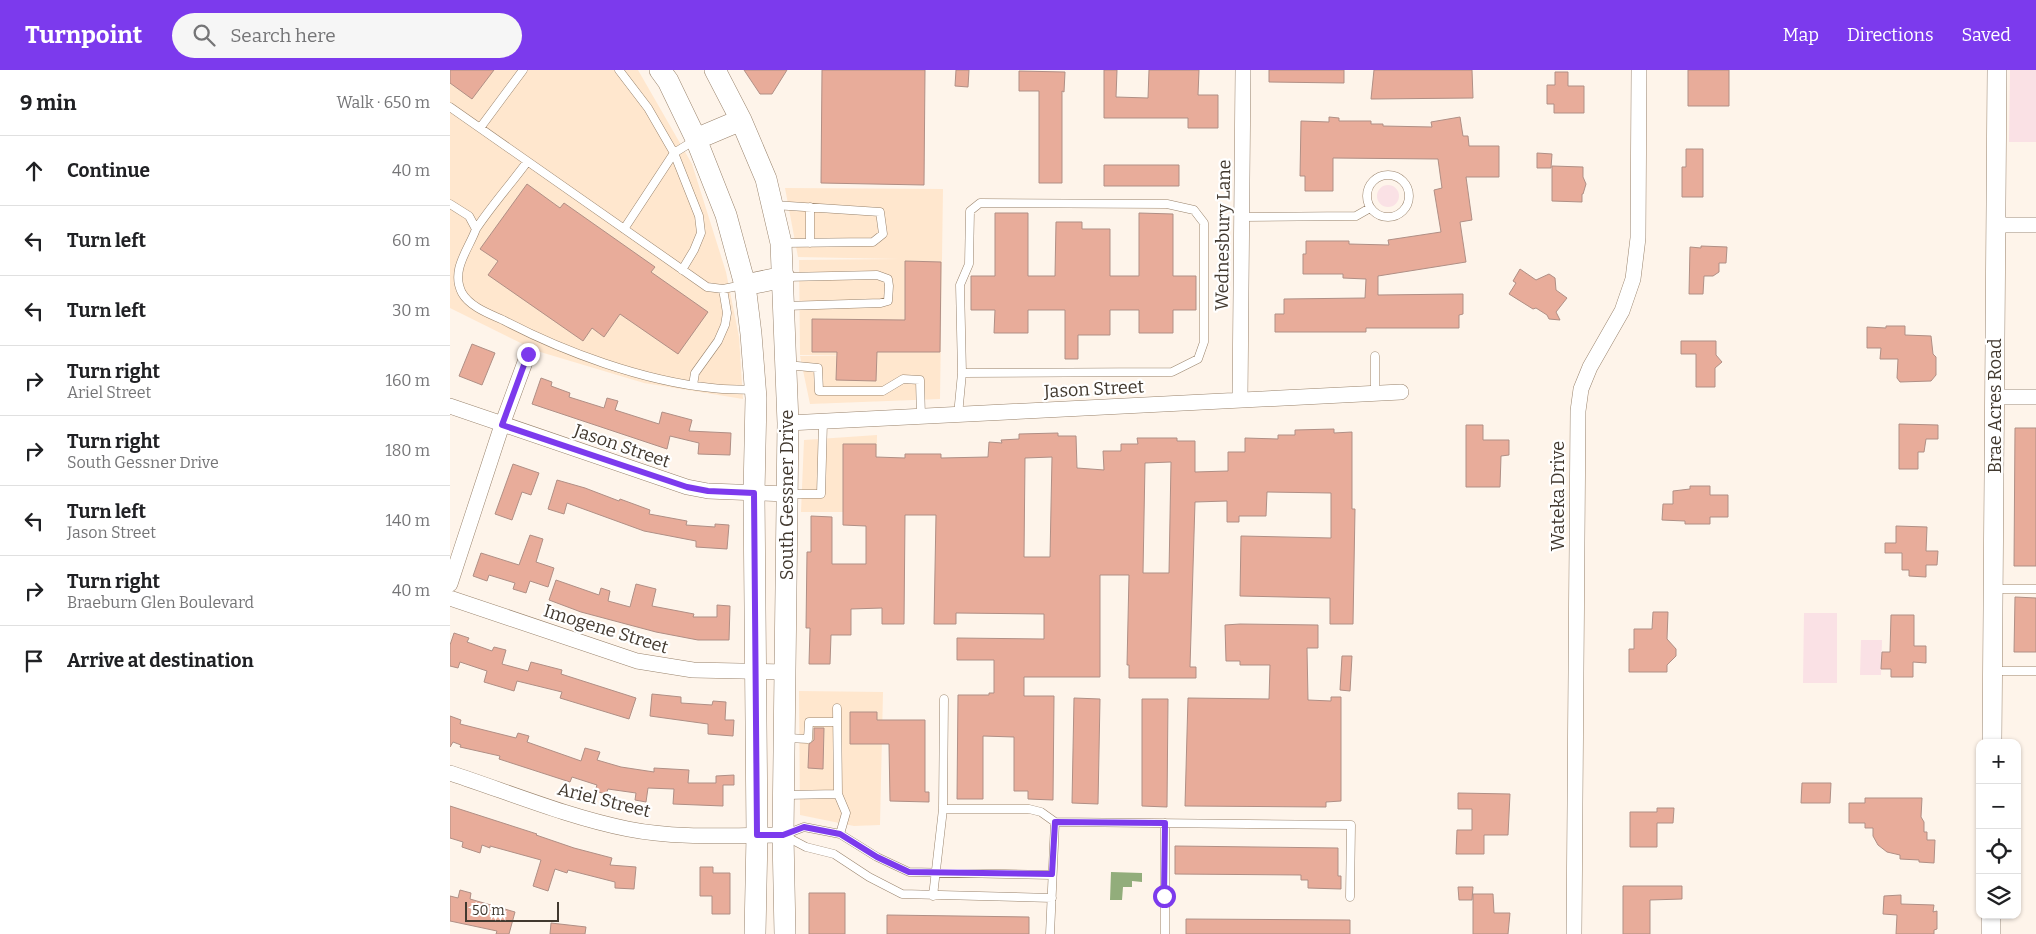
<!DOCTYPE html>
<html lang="en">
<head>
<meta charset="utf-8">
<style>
	body { margin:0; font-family:Bitter,serif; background:#f6f6f6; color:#202124 }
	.controls { position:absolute; right:15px; bottom:15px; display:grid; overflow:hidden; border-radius:10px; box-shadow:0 1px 4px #0004 }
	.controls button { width:45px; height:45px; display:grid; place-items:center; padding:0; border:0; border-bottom:1px solid #e0e0e0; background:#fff; color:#202124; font:25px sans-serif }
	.scale { position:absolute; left:15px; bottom:12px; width:94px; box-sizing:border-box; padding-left:5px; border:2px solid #42392f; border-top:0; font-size:14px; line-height:18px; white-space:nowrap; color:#42392f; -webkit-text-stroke:4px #fff; paint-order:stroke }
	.stop { position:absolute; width:15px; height:15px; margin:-11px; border:4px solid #7c3aed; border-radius:50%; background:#fff }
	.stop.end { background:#7c3aed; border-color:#fff; box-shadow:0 1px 5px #0008 }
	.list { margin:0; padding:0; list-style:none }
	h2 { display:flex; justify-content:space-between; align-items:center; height:65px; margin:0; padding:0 20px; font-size:21px }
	h2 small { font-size:16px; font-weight:400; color:#757577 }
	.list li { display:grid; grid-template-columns:32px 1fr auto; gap:15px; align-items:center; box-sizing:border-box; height:70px; padding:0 20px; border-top:1px solid #e0e0e0 }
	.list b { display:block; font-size:19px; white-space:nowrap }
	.list p { margin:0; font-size:16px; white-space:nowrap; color:#757577 }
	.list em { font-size:16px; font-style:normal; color:#757577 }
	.icon { flex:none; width:28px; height:28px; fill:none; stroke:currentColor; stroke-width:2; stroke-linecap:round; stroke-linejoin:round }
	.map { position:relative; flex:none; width:1586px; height:864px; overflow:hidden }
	header { display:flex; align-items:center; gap:30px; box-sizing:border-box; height:70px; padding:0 25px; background:#7c3aed; color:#fff }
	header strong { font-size:24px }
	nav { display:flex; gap:28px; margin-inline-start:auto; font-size:18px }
	.search { width:350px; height:45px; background:#f6f6f6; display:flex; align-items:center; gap:12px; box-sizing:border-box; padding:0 18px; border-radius:28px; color:#757577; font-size:19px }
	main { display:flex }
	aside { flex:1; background:#fff }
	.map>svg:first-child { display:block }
</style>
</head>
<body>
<header>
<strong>Turnpoint</strong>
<div class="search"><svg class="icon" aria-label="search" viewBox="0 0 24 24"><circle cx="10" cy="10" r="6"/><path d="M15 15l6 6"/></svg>Search here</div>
<nav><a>Map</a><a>Directions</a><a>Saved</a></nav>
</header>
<main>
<aside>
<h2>9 min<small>Walk · 650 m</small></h2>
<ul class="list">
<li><svg class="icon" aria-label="ahead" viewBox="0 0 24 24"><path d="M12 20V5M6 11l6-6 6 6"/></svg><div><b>Continue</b></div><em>40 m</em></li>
<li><svg class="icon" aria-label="left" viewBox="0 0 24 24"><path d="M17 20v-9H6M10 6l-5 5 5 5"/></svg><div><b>Turn left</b></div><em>60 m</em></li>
<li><svg class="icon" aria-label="left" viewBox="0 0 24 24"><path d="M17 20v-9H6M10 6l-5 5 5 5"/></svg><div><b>Turn left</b></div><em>30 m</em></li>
<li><svg class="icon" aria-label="right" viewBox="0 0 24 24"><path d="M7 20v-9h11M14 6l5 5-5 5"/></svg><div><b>Turn right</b><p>Ariel Street</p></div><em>160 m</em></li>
<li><svg class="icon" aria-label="right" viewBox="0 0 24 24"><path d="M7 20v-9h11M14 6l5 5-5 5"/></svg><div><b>Turn right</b><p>South Gessner Drive</p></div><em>180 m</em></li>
<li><svg class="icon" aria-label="left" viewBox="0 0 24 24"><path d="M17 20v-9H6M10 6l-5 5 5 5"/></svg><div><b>Turn left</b><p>Jason Street</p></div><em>140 m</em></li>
<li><svg class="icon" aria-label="right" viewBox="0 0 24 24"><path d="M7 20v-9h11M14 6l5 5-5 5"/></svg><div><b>Turn right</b><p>Braeburn Glen Boulevard</p></div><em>40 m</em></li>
<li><svg class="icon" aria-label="arrive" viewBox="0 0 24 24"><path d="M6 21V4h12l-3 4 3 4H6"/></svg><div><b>Arrive at destination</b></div></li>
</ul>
</aside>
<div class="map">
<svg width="1586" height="864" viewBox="0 0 1586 864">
	<rect width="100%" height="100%" fill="#fef4ea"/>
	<path fill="#ffe7ce" d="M0 0H188L242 94 276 202 289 267 293 329 194 313 87 281 0 238Z
		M335 118 493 119 490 329 360 334 350 286H427L350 285 349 190 449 189 348 187Z
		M427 365 426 442H351L354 370Z
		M349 621 433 622 430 755 404 756 350 745Z"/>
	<path fill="#fae1e5" d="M1560 0H1586V72H1559Z
		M927 126a11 11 0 1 1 22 0a11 11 0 1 1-22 0Z
		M1354 543H1387V613H1353Z
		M1411 570H1432L1431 605H1410Z"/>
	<path fill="#92ad7b" d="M661 802 692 803V812L682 811V817H673L672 830H660Z"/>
	<path fill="#e8ac9a" stroke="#b08f85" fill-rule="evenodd" d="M0 0H44L22 29 0 13Z
		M294 0H337L322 24H310Z
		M372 0H475L474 115 371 113Z
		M506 0H519L518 17 505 16Z
		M654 0H667L666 27 698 28 699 0H749L748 25H768V58H738V48H654Z
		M819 0H894V13L819 12Z
		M924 0H1022L1023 28 921 29Z
		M1238 0H1279V36H1238Z
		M569 1 615 2 614 22 612 21V113H589V21H569Z
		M1105 2H1118V16H1134V43H1104V34H1097V15H1105Z
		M879 47 889 48V51H921V54H933V56L982 57 981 52 1010 47 1013 66H1018L1019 76H1049V107H1016L1022 150 1010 152 1016 192 928 206V225L1013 224V244L1009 245V258H916V262H825V244H834V229L915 228 916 209 893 208V204H853V184H856V171H899V174L939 175 938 170 991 162 984 120 992 118 988 89 883 88V121H855V106H850L851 51 879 52Z
		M1236 79H1253V127H1232V97H1236Z
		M1087 83 1102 84 1101 98H1087Z
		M654 95H729V116H654Z
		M1102 96 1133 97V107L1136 114 1133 124H1132V132L1102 131Z
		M77 114 110 138 114 133 205 197 201 202 258 242 228 284 170 244 154 267 142 258 133 271 38 205 48 191 30 179Z
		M545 143H578V206H605L606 152H632V159H660V206H689V143L723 144V206H746V240H723V263H689V240H660V265H628V289H615V240H578V263H544L545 240H521V206H545Z
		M1251 176 1277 177 1276 193H1269V202L1263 206H1254L1253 224H1239L1240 177 1251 178Z
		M455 191 491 192 490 282H427L426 311 386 310 387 282H362V249L455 250Z
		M1070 199 1086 210 1099 204 1105 208 1106 220 1117 228 1106 242 1110 250 1099 249 1097 245 1086 238 1083 239 1059 224 1066 213 1063 211Z
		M1436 256H1455V265L1481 266 1483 284 1486 287V305L1481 311 1450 312 1447 308 1448 289H1430L1431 278H1417V257L1436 258Z
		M1231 271H1266V285L1272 292 1265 298V317H1246V284H1231Z
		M22 274 45 283 32 315 9 306Z
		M91 308 102 312 101 316 120 323 119 327 154 338 157 328 168 331 165 340 209 354 212 342 242 350 239 361 281 363 280 385 248 384 249 373 220 366 217 379 82 334Z
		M1449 354 1488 355V369H1476L1474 382H1468V399H1449Z
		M1016 355H1033V370H1059V385L1051 386 1050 417H1016Z
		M1565 358H1586V496H1564Z
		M884 359V363L902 362V439H905L903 554H880V528L790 526 791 466 881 468V423L817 422 816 446H789V452H777V431L745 432 740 597H746V608H679V595H677L679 505H650V607H574V626H604L603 730 578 729V721H564V667L533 666V729H507L508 625H539V623H544V590H507V568L594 569V544L506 543V554H484L486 445H455L454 554H432V538L401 539V565H381L380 594H359L360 558H356L357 482H361V446L382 447V494H416V456L393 455V374H426V387L455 388V384H491V388L538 387 539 372 552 373 551 370 569 369V364L608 363V366H626L627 398 654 400 653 381H671V374H688L687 368H727V371H745V402L778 401V382H795V368L828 369V365H845V360ZM602 387 600 487H574L575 388ZM721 392 719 503H693L695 393Z
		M63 394 89 403 81 425 72 422 62 450 45 444Z
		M107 410 135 418 169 431 170 429 200 440 199 444 237 451 236 455 265 457V454L279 455 277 479 246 477V471L194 461 117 433 114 444 98 439Z
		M1240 416H1260V425H1278V447H1260V454H1235V451L1212 450 1213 434H1223V421L1240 419Z
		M1446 456 1477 457 1476 481H1488L1487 495H1476V507L1459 506V500H1452V483H1435V473H1446Z
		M80 465 93 469 86 492 104 498 98 517 80 511 76 523 63 519 65 513 39 505 37 511 23 506 31 483 69 495Z
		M106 510 149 525 151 518 160 521 158 531 180 537 186 514 206 519 202 536 244 544 243 547H267V535L280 536 279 570H248L206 562 131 542 99 530Z
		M1565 527 1586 528V582H1564Z
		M1203 542H1218L1217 569 1226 579V586L1217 595V602H1179V579H1184V559H1202Z
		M1441 545H1464V576H1476V593L1463 592V607H1441V599H1431L1432 582H1440Z
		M790 554 868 555V578H857L858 630 881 631V627H891V731L876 732V737L735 736 738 628 819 629 820 595H790V591H776L775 555Z
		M4 563 19 568 17 572 42 581 44 577 56 580 52 594 78 601 81 592 112 600 111 604 186 628 179 649 110 628 112 622 67 611 64 621 34 612 37 601 10 592 8 598 0 596V575Z
		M892 586H902L900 621 890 620Z
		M202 624 231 627V633L262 635 263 631 276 632 275 650H284L283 666 258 664V654L200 646Z
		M624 628 650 629 648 734 622 733Z
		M692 629H718L717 737 692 736Z
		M400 642H427V650H475V722H479V732L440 731 439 674H400Z
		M0 646 11 650 10 654 66 668 68 663 79 666 77 672 131 691 135 678 150 682 147 690 171 697 204 702V698L239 700 238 713H266V706L284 705V715H273V736L223 734 224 719 198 718 196 732 185 730 186 723 158 719 156 724 145 721 147 715 122 707 120 712 49 689 50 686 10 677 11 675 3 672 0 677Z
		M364 658H374L373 699 358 698 359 674 364 670Z
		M1352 713H1381L1380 733H1351Z
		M1008 723 1060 724 1058 765H1034V784H1006L1007 760H1022V739H1008Z
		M1415 728H1472L1471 747 1474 752V762H1477V770H1485L1484 793 1469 792V790L1450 789V785L1437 782 1428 775 1423 766V758H1415V753H1399V733H1415Z
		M0 736 87 764 86 765 124 778 162 788 160 795 186 797 184 819 165 818V812L118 800 117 803 105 799 98 821 83 816 91 790 40 776V778L32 775 30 783 12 777 13 772 0 768Z
		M1207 738H1224L1223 753H1207V777H1180V742H1207Z
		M725 776 888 778V806H891V819L858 818V810H851V805L725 804Z
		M250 797H263V803H280V844H262V826H250Z
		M1173 816H1232V829L1200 830V864H1173Z
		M1008 817H1023L1022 830H1009Z
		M10 820 21 823 20 829 65 842 59 864H46L47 861 0 851V826L8 828Z
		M359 823H395V864H359Z
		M1023 824H1043L1044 843H1060L1058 864H1023Z
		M1451 825V834L1484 835 1483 842 1487 841V859L1484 860V864H1446L1447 845 1433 844 1434 826Z
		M437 845 579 847V864H437Z
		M736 849 900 850V864H736Z
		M101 853 136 857 135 864H100Z"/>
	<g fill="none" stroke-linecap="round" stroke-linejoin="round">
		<g stroke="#99836c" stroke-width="9">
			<path id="service" d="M169 0 198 38 224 83 249 146 251 163 244 180 232 200
				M0 37 257 217 273 219 293 215
				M30 58 73 0
				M917 126a21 21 0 1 1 42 0a21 21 0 1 1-42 0Z
				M0 134 19 146 26 159C19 179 0 200 12 223 20 237 40 244 53 250 114 282 193 311 262 318 276 320 290 319 304 320
				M324 135 430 142 433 164 423 172 333 173
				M792 147 906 146 920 138
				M26 159C42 135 60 115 77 92
				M174 159 224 83 245 70
				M360 173V137
				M335 236 431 233 438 231 439 216 438 209 427 205 336 207
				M925 286V323
				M337 295 368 298 369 321H433L453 309 470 310 471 347
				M243 315 245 303 268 271 275 255 277 243 273 219
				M508 345 512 303 510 215 519 194 520 141 530 133 717 134 744 140 754 153V272L748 289 722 302 512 303
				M338 424H371L373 352
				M1543 519H1586
				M1543 601H1586
				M337 668 358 669 359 652H387
				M388 724 396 743 390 764
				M336 725 388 724 387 638
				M493 739H579L591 742 605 752 901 755 900 827
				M336 764 354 757 390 764 427 787 459 802 602 805
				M335 766 356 777 384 784 419 807 452 824 602 828
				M483 826 493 739 494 629
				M600 864 605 752
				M715 864V753"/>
		</g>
		<g stroke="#99836c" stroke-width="16">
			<path id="minor" d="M1546 155H1586
				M1545 327H1586
				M790 330 793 0
				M0 336 237 417 258 421 337 424
				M338 353 951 322
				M0 514 52 355 78 284
				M0 528 187 591 243 600 336 602
				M0 703C58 722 118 747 178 759 228 769 282 765 333 765
				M1124 864 1128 341 1131 319 1140 297 1172 241 1183 209 1188 168 1189 0"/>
		</g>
		<g stroke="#99836c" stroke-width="20">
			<path id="tertiary" d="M1542 673 1547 0
				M1541 864V845"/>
		</g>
		<g stroke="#99836c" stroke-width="22">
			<path id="secondary" d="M210 0 218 11 246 69 276 145 295 215 301 264 306 328 304 423 307 765 305 864
				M265 0 291 50 316 109 331 173 338 353 333 765 335 864
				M246 69 291 50
				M295 215 334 207"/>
		</g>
		<use href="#service" stroke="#fff" stroke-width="8"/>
		<use href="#minor" stroke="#fff" stroke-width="15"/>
		<use href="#tertiary" stroke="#fff" stroke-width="19"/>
		<use href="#secondary" stroke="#fff" stroke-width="21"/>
	</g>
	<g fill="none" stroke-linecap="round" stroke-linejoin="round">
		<path stroke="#7c3aed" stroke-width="6" d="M78 284 52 355 237 417 258 421 304 423 307 765H333L354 757 390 764 427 787 459 802 602 804 605 752 715 753 714 826"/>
	</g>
	<g text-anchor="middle" stroke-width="4.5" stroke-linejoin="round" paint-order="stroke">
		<g font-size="18" fill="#42392f" stroke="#fff">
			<text transform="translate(773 165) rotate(-89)" y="6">Wednesbury Lane</text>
			<text transform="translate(644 319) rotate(-3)" y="6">Jason Street</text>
			<text transform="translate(1545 336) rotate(-90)" y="6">Brae Acres Road</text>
			<text transform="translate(172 376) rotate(19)" y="6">Jason Street</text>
			<text transform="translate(337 425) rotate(-90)" y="6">South Gessner Drive</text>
			<text transform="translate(1108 426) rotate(-90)" y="6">Wateka Drive</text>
			<text transform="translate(156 559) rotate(17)" y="6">Imogene Street</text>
			<text transform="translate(154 730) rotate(14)" y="6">Ariel Street</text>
		</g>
	</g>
</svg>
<div class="controls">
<button>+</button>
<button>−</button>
<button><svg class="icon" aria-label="locate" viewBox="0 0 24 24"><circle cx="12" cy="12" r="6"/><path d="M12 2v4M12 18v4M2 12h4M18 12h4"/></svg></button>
<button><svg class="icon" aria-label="layers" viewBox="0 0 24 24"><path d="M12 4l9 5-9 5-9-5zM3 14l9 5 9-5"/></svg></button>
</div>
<div class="scale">50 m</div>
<div class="stop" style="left:714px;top:826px"></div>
<div class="stop end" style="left:78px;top:284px"></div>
</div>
</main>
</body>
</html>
